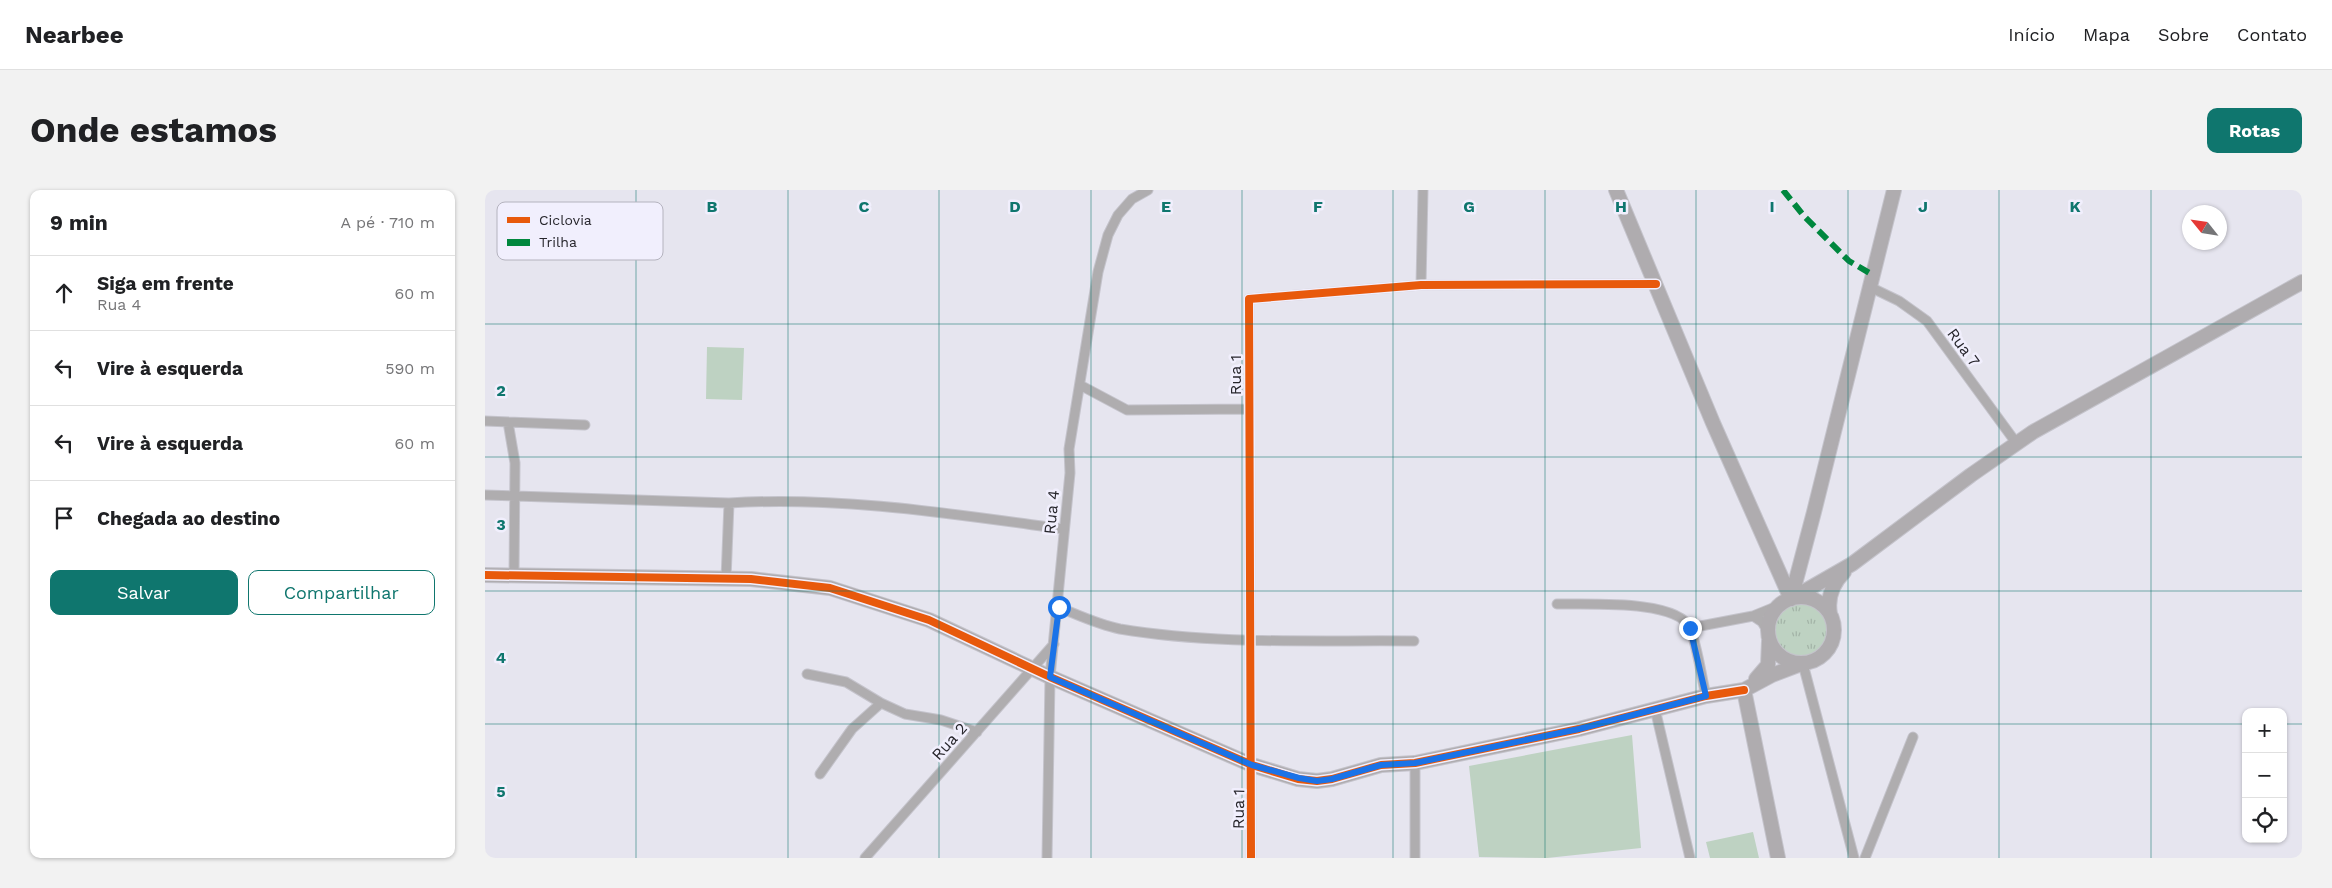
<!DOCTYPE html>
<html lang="pt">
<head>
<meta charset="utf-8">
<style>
	body { margin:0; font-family:"Work Sans",sans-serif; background:#f2f2f2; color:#202124 }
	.controls { position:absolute; right:15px; bottom:15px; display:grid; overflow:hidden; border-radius:10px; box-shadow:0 1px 4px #0004 }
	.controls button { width:45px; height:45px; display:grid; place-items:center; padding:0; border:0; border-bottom:1px solid #e0e0e0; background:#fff; color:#202124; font:25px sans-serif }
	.compass { position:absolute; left:1697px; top:15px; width:45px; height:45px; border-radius:50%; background:#fff; box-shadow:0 1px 4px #0004; rotate:300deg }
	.stop { position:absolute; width:15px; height:15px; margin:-11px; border:4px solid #1a73e8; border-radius:50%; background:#fff }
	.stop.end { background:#1a73e8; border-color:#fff; box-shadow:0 1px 5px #0008 }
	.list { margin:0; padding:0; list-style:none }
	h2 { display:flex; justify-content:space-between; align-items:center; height:65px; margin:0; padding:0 20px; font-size:21px }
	h2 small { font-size:16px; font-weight:400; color:#757577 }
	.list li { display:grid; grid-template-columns:32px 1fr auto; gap:15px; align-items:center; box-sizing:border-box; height:75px; padding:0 20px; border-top:1px solid #e0e0e0 }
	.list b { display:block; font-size:19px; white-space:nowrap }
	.list p { margin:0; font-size:16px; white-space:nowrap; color:#757577 }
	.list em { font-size:16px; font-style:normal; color:#757577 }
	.actions { display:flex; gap:10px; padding:15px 20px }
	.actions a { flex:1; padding:11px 0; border:1px solid #0f766e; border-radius:10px; text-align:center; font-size:18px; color:#0f766e }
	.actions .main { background:#0f766e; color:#fff }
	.icon { flex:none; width:28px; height:28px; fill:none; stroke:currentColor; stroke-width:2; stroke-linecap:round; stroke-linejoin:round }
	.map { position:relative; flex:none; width:1817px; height:668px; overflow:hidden; border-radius:10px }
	header { display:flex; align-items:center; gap:30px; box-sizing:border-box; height:70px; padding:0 25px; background:#fff; border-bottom:1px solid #e0e0e0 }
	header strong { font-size:24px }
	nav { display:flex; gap:28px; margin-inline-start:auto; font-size:18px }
	.intro { display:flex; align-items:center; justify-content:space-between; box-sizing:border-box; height:120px; padding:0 30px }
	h1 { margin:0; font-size:35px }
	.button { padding:12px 22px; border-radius:10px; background:#0f766e; color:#fff; font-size:18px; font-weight:700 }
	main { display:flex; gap:30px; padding:0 30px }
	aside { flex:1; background:#fff; border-radius:10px; box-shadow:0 1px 4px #0004 }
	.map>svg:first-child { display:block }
</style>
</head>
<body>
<header>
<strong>Nearbee</strong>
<nav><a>Início</a><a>Mapa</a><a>Sobre</a><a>Contato</a></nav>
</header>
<div class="intro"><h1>Onde estamos</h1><a class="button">Rotas</a></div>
<main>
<aside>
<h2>9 min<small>A pé · 710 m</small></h2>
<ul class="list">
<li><svg class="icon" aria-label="ahead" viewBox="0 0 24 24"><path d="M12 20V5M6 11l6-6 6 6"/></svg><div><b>Siga em frente</b><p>Rua 4</p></div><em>60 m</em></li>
<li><svg class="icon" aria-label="left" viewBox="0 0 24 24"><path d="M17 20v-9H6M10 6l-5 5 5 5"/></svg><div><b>Vire à esquerda</b></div><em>590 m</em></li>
<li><svg class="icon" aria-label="left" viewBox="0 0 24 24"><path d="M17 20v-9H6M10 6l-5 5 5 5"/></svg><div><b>Vire à esquerda</b></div><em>60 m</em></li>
<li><svg class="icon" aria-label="arrive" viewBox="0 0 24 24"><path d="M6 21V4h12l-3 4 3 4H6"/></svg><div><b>Chegada ao destino</b></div></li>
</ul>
<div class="actions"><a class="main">Salvar</a><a>Compartilhar</a></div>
</aside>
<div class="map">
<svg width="1817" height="668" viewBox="0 0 1817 668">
	<defs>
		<pattern id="park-tufts" width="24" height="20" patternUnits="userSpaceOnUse" patternTransform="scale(1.25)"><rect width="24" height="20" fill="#bed2c2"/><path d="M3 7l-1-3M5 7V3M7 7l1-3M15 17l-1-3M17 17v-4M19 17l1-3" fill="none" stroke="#a3b4a7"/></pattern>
	</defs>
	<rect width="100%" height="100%" fill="#e6e5ef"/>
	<path fill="url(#park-tufts)" d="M1289 440a27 27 0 1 1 54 0a27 27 0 1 1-54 0Z"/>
	<path fill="#bed2c2" d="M222 157 259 158 257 210 221 209Z
		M1147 545 1156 658 1062 668 994 667 984 576Z
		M1268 642 1274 668H1225L1221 652Z"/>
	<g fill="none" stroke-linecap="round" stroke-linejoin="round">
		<g stroke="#c4c3cb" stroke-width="11">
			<path id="street" d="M936 95 938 0
				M1385 97 1414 111 1442 131 1532 254
				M595 195 642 220 764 219
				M0 231 100 235
				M23 232 30 273 29 386
				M0 305 244 313C355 306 468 324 578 339
				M241 389 244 313
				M1072 414C1101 415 1192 409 1205 438 1213 459 1216 485 1221 506
				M573 417C593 425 614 435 635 439 731 455 831 450 929 451
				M1268 426 1277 432 1283 442
				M1205 438 1268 426 1295 415
				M1318 474 1369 668
				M322 484 361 492 396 513 420 524 456 530 492 542
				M1170 519 1205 668
				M335 584 367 539 396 513
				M380 668 569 454
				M562 668 565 487 585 283 584 259 613 82 623 45 633 25 647 9 663 0
				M766 668 764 109 936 95 1171 94
				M930 668V573
				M1380 668 1428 547"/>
		</g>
		<g stroke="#c4c3cb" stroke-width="16">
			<path id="secondary" d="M1131 0 1228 233 1306 409
				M0 385 266 389 345 398 444 430 565 487 767 575 813 589 832 591 847 589 896 575 930 573 1094 539 1221 506 1259 500 1287 485 1316 474
				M1283 440a33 33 0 1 1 66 0a33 33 0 1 1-66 0Z
				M1306 409 1367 374 1486 285 1548 242 1817 92
				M1306 409 1329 322 1409 0
				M1345 424C1342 407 1347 394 1359 382
				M1271 489 1283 475 1284 451
				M1259 500 1293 668"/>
		</g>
		<use href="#street" stroke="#afadaf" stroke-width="9"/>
		<use href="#secondary" stroke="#afacaf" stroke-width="14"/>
		<path stroke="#00873e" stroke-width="6" stroke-dasharray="12 6" stroke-linecap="butt" d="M1298 0 1319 26 1364 71 1388 85"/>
		<g stroke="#f1effd" stroke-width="11">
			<path id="cycleway" d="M0 385 266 389 345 398 444 430 565 487 767 575 813 589 832 591 847 589 896 575 930 573 1094 539 1221 506 1259 500
				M766 668 764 109 936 95 1171 94"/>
		</g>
		<use href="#cycleway" stroke="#e8590c" stroke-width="8"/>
	</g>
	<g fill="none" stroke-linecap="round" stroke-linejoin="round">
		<path stroke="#1a73e8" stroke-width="6" d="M574 417 565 487 767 575 814 588 832 591 847 589 896 575 930 573 1094 539 1221 506 1205 438"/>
	</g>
	<path fill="none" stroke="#0f766e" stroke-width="1" stroke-opacity="0.55" d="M151 0V668M303 0V668M454 0V668M606 0V668M757 0V668M908 0V668M1060 0V668M1211 0V668M1363 0V668M1514 0V668M1666 0V668M0 134H1817M0 267H1817M0 401H1817M0 534H1761M1798 534H1817"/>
	<g text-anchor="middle" stroke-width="5" stroke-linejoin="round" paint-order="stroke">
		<g font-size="16" fill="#27262c" stroke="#f1effd">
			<text transform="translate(1479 157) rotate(54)" y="6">Rua 7</text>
			<text transform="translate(750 185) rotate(-90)" y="6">Rua 1</text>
			<text transform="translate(566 322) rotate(-84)" y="6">Rua 4</text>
			<text transform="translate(464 551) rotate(-48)" y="6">Rua 2</text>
			<text transform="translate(753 619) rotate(-89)" y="6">Rua 1</text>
		</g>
	</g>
	<rect x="12" y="12" width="166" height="58" rx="8" fill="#f1effd" stroke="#b4b3be" stroke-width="1"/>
	<rect x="22" y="27" width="23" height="6" fill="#e8590c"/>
	<rect x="22" y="49" width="23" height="7" fill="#00873e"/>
	<g font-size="14" fill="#27262c">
		<text x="54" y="35">Ciclovia</text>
		<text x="54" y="57">Trilha</text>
	</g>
	<g font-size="16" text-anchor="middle" font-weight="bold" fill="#0f766e" stroke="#f1effd" stroke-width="5" stroke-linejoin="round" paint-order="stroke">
		<text x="227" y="22">B</text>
		<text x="379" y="22">C</text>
		<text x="530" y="22">D</text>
		<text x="681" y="22">E</text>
		<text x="833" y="22">F</text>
		<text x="984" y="22">G</text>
		<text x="1136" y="22">H</text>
		<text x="1287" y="22">I</text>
		<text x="1438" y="22">J</text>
		<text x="1590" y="22">K</text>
		<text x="16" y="206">2</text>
		<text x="16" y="340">3</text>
		<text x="16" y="473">4</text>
		<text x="16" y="607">5</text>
	</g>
</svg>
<div class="controls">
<button>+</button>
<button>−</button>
<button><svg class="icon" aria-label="locate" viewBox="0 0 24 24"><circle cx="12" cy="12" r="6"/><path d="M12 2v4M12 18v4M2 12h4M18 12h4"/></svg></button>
</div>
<svg class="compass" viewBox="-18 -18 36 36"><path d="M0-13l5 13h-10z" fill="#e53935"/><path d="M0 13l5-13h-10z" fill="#757577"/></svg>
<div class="stop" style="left:574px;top:417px"></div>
<div class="stop end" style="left:1205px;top:438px"></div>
</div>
</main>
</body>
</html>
